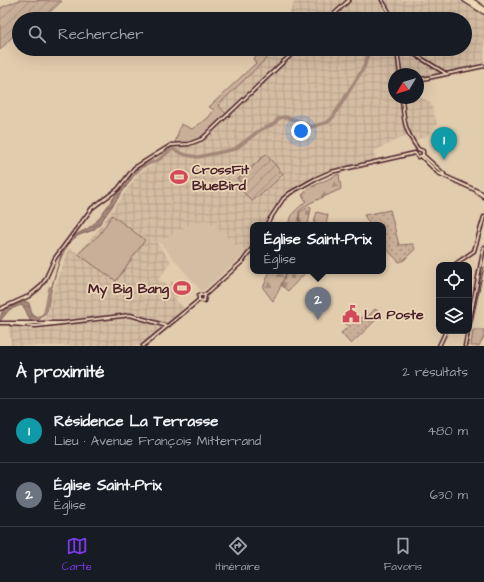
<!DOCTYPE html>
<html lang="fr">
<head>
<meta charset="utf-8">
<style>
	body { margin:0; font-family:"Architects Daughter",sans-serif; background:#242831; color:#f1f3f6 }
	.controls { position:absolute; right:12px; bottom:12px; display:grid; overflow:hidden; border-radius:8px; box-shadow:0 4px 16px #0002 }
	.controls button { width:36px; height:36px; display:grid; place-items:center; padding:0; border:0; border-bottom:1px solid #363941; background:#171b24; color:#f1f3f6; font:20px sans-serif }
	.compass { position:absolute; left:388px; top:68px; width:36px; height:36px; border-radius:50%; background:#171b24; box-shadow:0 4px 16px #0002; rotate:232deg }
	.you { position:absolute; left:301px; top:131px; width:14px; height:14px; margin:-10px; border:3px solid #fff; border-radius:50%; background:#1a73e8; box-shadow:0 0 0 6px #1a73e833 }
	.badge { display:grid; place-items:center; width:26px; height:26px; border-radius:50%; background:#7c3aed; color:#fff; font-size:13px; font-weight:700 }
	.pin { position:absolute; translate:-50% -33px; filter:drop-shadow(0 1px 2px #0008) }
	.pin::after { content:''; position:absolute; top:21px; width:14px; height:12px; background:inherit; clip-path:polygon(0 0,100% 0,50% 100%) }
	.popup { position:absolute; left:250px; top:222px; width:136px; height:52px; box-sizing:border-box; display:grid; place-content:center; border-radius:8px; background:#171b24; filter:drop-shadow(0 1px 3px #0005); font-size:13px; white-space:nowrap; color:#9ea1a6 }
	.popup b { font-size:15px; color:#f1f3f6 }
	.popup::after { content:''; position:absolute; left:50%; top:100%; margin-left:-8px; border:8px solid transparent; border-top-color:#171b24 }
	.list { margin:0; padding:0; list-style:none }
	h2 { display:flex; justify-content:space-between; align-items:center; height:52px; margin:0; padding:0 16px; font-size:17px }
	h2 small { font-size:13px; font-weight:400; color:#9ea1a6 }
	.list li { display:grid; grid-template-columns:26px 1fr auto; gap:12px; align-items:center; box-sizing:border-box; height:64px; padding:0 16px; border-top:1px solid #363941 }
	.list b { display:block; font-size:15px; white-space:nowrap }
	.list p { margin:0; font-size:13px; white-space:nowrap; color:#9ea1a6 }
	.list em { font-size:13px; font-style:normal; color:#9ea1a6 }
	.icon { flex:none; width:22px; height:22px; fill:none; stroke:currentColor; stroke-width:2; stroke-linecap:round; stroke-linejoin:round }
	.map { position:relative; flex:none; width:484px; height:346px; overflow:hidden }
	.search { position:absolute; background:#171b24; box-shadow:0 4px 16px #0002; left:12px; right:12px; top:12px; height:44px; display:flex; align-items:center; gap:10px; box-sizing:border-box; padding:0 14px; border-radius:22px; color:#9ea1a6; font-size:15px }
	.sheet { height:180px; background:#171b24 }
	nav { display:flex; justify-content:space-around; align-items:center; box-sizing:border-box; height:56px; border-top:1px solid #363941; background:#171b24; font-size:11px; color:#9ea1a6 }
	nav a { display:grid; justify-items:center; gap:2px }
	nav .on { color:#7c3aed }
	.map>svg:first-child { display:block }
</style>
</head>
<body>
<div class="map">
<svg width="484" height="346" viewBox="0 0 484 346">
	<defs>
		<pattern id="industrial-grid" width="8" height="8" patternUnits="userSpaceOnUse"><rect width="8" height="8" fill="#d5bda3"/><path d="M0 4h8M4 0v8" fill="none" stroke="#b8a28c"/></pattern>
		<pattern id="forest-firs" width="22" height="20" patternUnits="userSpaceOnUse"><rect width="22" height="20" fill="#c9af98"/><path d="M5 1l3.5 6h-7zM16 11l3.5 6h-7z" fill="#a58e7c"/></pattern>
		<pattern id="cemetery-stones" width="16" height="16" patternUnits="userSpaceOnUse"><rect width="16" height="16" fill="#c9af98"/><path d="M2 7V4a2 2 0 0 1 4 0v3zM10 15v-3a2 2 0 0 1 4 0v3z" fill="#a58e7c"/></pattern>
		<pattern id="park-dots" width="8" height="8" patternUnits="userSpaceOnUse"><rect width="8" height="8" fill="#c9af98"/><path d="M2 2h.1M6 6h.1" fill="none" stroke="#a58e7c" stroke-width="1.8" stroke-linecap="round"/></pattern>
		<pattern id="garden-furrows" width="10" height="10" patternUnits="userSpaceOnUse"><rect width="10" height="10" fill="#c9af98"/><path d="M-1 1l2-2M0 10L10 0M9 11l2-2" fill="none" stroke="#a58e7c"/></pattern>
		<pattern id="water-waves" width="16" height="10" patternUnits="userSpaceOnUse"><rect width="16" height="10" fill="#a58879"/><path d="M0 5q4-4 8 0t8 0" fill="none" stroke="#886f63"/></pattern>
	</defs>
	<rect width="100%" height="100%" fill="#e2ccae"/>
	<filter id="ink" filterUnits="userSpaceOnUse"><feTurbulence type="fractalNoise" baseFrequency=".025" numOctaves="2"/><feDisplacementMap in="SourceGraphic" scale="8" xChannelSelector="R" yChannelSelector="G"/><feConvolveMatrix kernelMatrix="1 2 1 2 8 2 1 2 1" color-interpolation-filters="sRGB"/></filter>
	<g filter="url(#ink)">
		<path fill="#d5bda3" d="M203 220 208 221 236 245 248 251 202 292 159 242 189 225Z"/>
		<path fill="url(#industrial-grid)" d="M295 0H463L484 16V64L418 79V74H394V98H418V95L431 103 437 124 426 137 414 140 410 134 374 151 376 161 336 169 294 192 284 201 268 225H253V246L248 251 236 245 208 221 204 220 189 225 157 243 171 261 159 280 169 286 172 281 182 292 175 299 184 308 143 346H0L11 344 8 322H41L47 315 53 291 69 248 78 253 97 231 139 173 157 162 167 147 174 143H186L204 134 226 115 218 105 269 55 272 49H465V19H287Z"/>
		<path fill="#c9af98" stroke="#8a6762" d="M264 49H272L270 55 218 105 226 114C211 128 197 147 175 143L181 124 192 129 208 118 214 110 209 107 256 63 253 59Z
			M317 212 328 215 326 225 314 223Z
			M112 215 145 240 116 281 78 254 100 234Z
			M473 330H484V336L479 346H471Z"/>
		<path fill="url(#forest-firs)" stroke="#8a6762" d="M339 174 341 189 310 203 299 211 298 225H287L294 212 306 201 302 195 311 187Z
			M270 271H287L279 290 273 301 263 288Z"/>
		<path fill="url(#cemetery-stones)" stroke="#8a6762" d="M310 206 311 208 308 225H299L300 212Z
			M288 271H307L288 291 281 285Z"/>
		<path fill="url(#park-dots)" stroke="#8a6762" d="M390 210 399 245 413 244 415 249 404 260 399 262 383 245V225H370L364 215Z
			M375 309 382 314 351 344 341 333 348 327 343 320 347 317 353 324 363 317 365 319Z"/>
		<path fill="url(#garden-furrows)" stroke="#8a6762" d="M19 0 62 1 42 19H19V40L13 36 0 50V8Z
			M266 154 283 174 268 189 252 201 238 187 241 184 238 179Z"/>
		<path fill="url(#water-waves)" stroke="#815e5a" d="M131 174 133 177 98 226C92 233 83 232 76 237 58 249 51 291 47 311L38 321 30 320 25 309 21 305 9 310 0 321C0 307 11 305 22 300L29 303 32 315 37 317 42 315 45 311 62 251 73 236 87 229 96 222Z"/>
		<g fill="none" stroke-linecap="round" stroke-linejoin="round">
			<path stroke="#a58879" stroke-width="3.5" d="M129 179 141 167 158 160 172 149 186 155 198 157 235 149 260 130 274 124 279 118 285 117 300 121 311 127 328 122 333 117 364 67 370 49
				M45 313 50 288"/>
			<g stroke="#4a1f2b" stroke-width="5">
				<path id="secondary" d="M382 0 393 19
					M329 19 349 0
					M397 49 400 74
					M406 49 445 73
					M418 80 484 66
					M402 98C404 122 404 129 418 149
					M415 153 418 157 423 155V151L418 149
					M423 155 444 174
					M422 157 438 173 484 194
					M477 192 484 197
					M266 225 283 199 290 193 315 179 331 172 415 153
					M454 265 474 251 484 217
					M205 295 243 261 253 247
					M199 300V295H205
					M199 300 204 301 205 295
					M0 309 29 296 39 288 45 280 55 258 92 208 118 189 134 168 171 145 189 144 202 139 297 49
					M0 323H63L36 326 11 324
					M63 323 130 315 167 326
					M469 324 484 247
					M143 346 199 300
					M439 346 446 331
					M465 346 468 331"/>
			</g>
			<g stroke="#4a1f2b" stroke-width="6">
				<path id="highway" d="M465 0 484 12
					M471 0 484 9"/>
			</g>
			<use href="#secondary" stroke="#ecd7b6" stroke-width="2"/>
			<use href="#highway" stroke="#ecd7b6" stroke-width="3.5"/>
			<path stroke="#4a1f2b" stroke-width="1" d="M467 346 484 267"/>
		</g>
	</g>
	<defs>
		<g id="stadium-bare" transform="scale(1.38)"><path d="M0-5a6.5 5 0 1 0 0 10a6.5 5 0 1 0 0-10ZM-3.5-1.8h7v3.6h-7Z" fill="#d1495b" stroke="#ecd7b6" stroke-width="2.5" paint-order="stroke"/></g>
		<g id="civic-bare" transform="scale(1.38)"><path d="M-.6-6.5H3V-4.5H.6V-3L4-1V1h2V6H-6V1h2V-1L-.6-3ZM-1.2 2.5V6h2.4V2.5Z" fill="#d1495b" stroke="#ecd7b6" stroke-width="2.5" paint-order="stroke"/></g>
	</defs>
	<g fill-rule="evenodd">
		<use href="#stadium-bare" x="179" y="177"/>
		<use href="#stadium-bare" x="182" y="288"/>
		<use href="#civic-bare" x="351" y="314"/>
	</g>
	<g text-anchor="middle" stroke-width="3.5" stroke-linejoin="round" paint-order="stroke">
		<g font-size="14" font-weight="bold" fill="#4a1f2b" stroke="#ecd7b6" text-anchor="start">
			<text x="192" y="174">CrossFit<tspan x="192" dy="16">BlueBird</tspan></text>
			<text x="169" y="293" text-anchor="end">My Big Bang</text>
			<text x="364" y="319">La Poste</text>
		</g>
	</g>
</svg>
<div class="controls">
<button><svg class="icon" aria-label="locate" viewBox="0 0 24 24"><circle cx="12" cy="12" r="6"/><path d="M12 2v4M12 18v4M2 12h4M18 12h4"/></svg></button>
<button><svg class="icon" aria-label="layers" viewBox="0 0 24 24"><path d="M12 4l9 5-9 5-9-5zM3 14l9 5 9-5"/></svg></button>
</div>
<svg class="compass" viewBox="-18 -18 36 36"><path d="M0-13l5 13h-10z" fill="#e53935"/><path d="M0 13l5-13h-10z" fill="#9ea1a6"/></svg>
<div class="you"></div>
<div class="pin badge" style="left:444px;top:160px;background:#0f9aa8">1</div>
<div class="pin badge" style="left:318px;top:320px;background:#6b7280">2</div>
<div class="popup"><b>Église Saint-Prix</b>Église</div>
<div class="search"><svg class="icon" aria-label="search" viewBox="0 0 24 24"><circle cx="10" cy="10" r="6"/><path d="M15 15l6 6"/></svg>Rechercher</div>
</div>
<section class="sheet">
<h2>À proximité<small>2 résultats</small></h2>
<ul class="list">
<li><span class="badge" style="background:#0f9aa8">1</span><div><b>Résidence La Terrasse</b><p>Lieu · Avenue François Mitterrand</p></div><em>480 m</em></li>
<li><span class="badge" style="background:#6b7280">2</span><div><b>Église Saint-Prix</b><p>Église</p></div><em>630 m</em></li>
</ul>
</section>
<nav>
<a class="on"><svg class="icon" aria-label="map" viewBox="0 0 24 24"><path d="M3 6l6-2 6 2 6-2v14l-6 2-6-2-6 2zM9 4v14M15 6v14"/></svg>Carte</a>
<a><svg class="icon" aria-label="directions" viewBox="0 0 24 24"><path d="M12 3l9 9-9 9-9-9zM9 14v-3h6M13 9l2 2-2 2"/></svg>Itinéraire</a>
<a><svg class="icon" aria-label="saved" viewBox="0 0 24 24"><path d="M7 4h10v16l-5-4-5 4z"/></svg>Favoris</a>
</nav>
</body>
</html>
